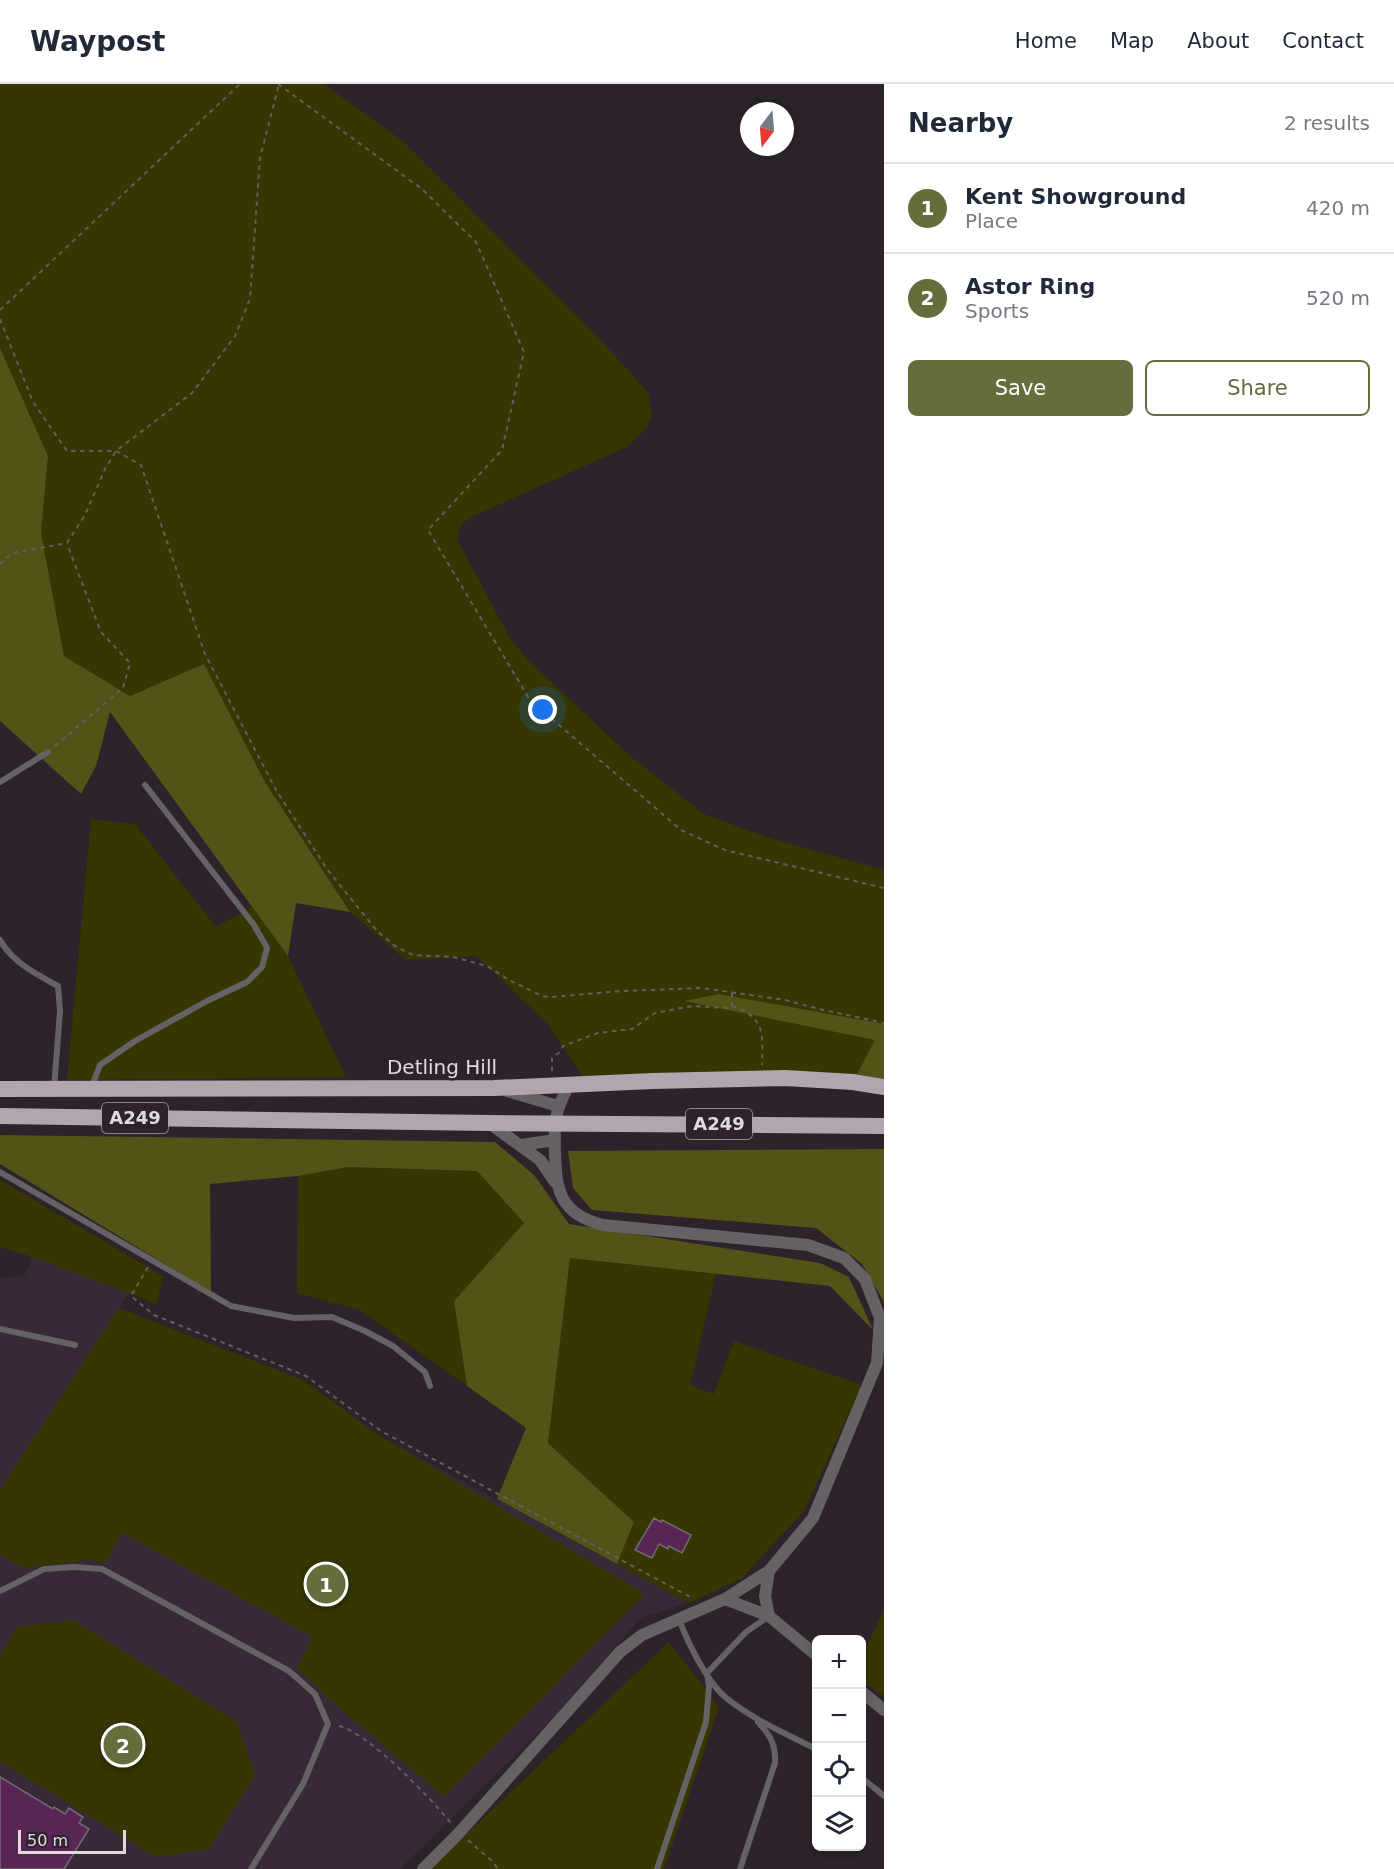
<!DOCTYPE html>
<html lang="en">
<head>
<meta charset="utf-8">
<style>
	body { margin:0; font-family:"DejaVu Sans",sans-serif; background:#f2f2f3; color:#1f2937 }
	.controls { position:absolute; right:18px; bottom:18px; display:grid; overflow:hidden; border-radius:9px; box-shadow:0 3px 9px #0003 }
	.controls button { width:54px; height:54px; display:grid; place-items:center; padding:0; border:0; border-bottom:2px solid #e0e1e3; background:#fff; color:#1f2937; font:30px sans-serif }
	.compass { position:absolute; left:740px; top:18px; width:54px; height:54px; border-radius:50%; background:#fff; box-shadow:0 3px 9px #0003; rotate:196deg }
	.scale { position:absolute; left:18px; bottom:15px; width:108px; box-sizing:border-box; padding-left:6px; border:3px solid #e0d9df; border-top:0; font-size:16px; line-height:21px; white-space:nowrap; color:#e0d9df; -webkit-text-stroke:4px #2c232b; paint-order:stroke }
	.you { position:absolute; left:543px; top:626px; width:21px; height:21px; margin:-15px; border:4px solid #fff; border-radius:50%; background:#1a73e8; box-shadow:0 0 0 9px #1a73e833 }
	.badge { display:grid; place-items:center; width:39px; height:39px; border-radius:50%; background:#656d3d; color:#fff; font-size:20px; font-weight:700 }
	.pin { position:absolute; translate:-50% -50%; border:3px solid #fff; box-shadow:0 2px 6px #0006 }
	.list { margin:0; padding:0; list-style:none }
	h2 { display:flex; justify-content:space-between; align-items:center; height:78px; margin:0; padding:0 24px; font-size:26px }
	h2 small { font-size:20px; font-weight:400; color:#747a83 }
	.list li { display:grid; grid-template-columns:39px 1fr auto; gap:18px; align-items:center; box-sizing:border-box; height:90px; padding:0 24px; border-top:2px solid #e0e1e3 }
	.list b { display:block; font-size:22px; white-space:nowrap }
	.list p { margin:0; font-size:20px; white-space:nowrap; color:#747a83 }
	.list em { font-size:20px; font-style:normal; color:#747a83 }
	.actions { display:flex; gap:12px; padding:18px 24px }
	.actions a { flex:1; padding:14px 0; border:2px solid #656d3d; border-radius:9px; text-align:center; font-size:21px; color:#656d3d }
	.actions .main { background:#656d3d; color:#fff }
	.icon { flex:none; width:33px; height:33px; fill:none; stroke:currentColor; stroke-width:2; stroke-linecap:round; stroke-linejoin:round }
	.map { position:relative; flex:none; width:884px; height:1785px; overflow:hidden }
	header { display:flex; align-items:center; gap:36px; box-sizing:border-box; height:84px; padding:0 30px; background:#fff; border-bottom:2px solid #e0e1e3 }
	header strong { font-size:28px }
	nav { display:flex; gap:33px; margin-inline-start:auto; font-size:21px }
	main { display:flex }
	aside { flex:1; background:#fff }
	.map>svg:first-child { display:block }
</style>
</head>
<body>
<header>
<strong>Waypost</strong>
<nav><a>Home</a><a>Map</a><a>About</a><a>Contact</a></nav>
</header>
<main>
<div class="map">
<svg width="884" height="1785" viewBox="0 0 884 1785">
	<rect width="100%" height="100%" fill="#2c232b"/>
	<path fill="#372936" d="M33 1173 128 1209 120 1224 311 1315 689 1519 641 1534 556 1631 400 1785H0V1194L24 1192Z"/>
	<path fill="#353600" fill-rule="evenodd" d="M0 0H324L404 58 605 261 648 308 652 330 647 344 627 363 471 433 461 441 457 455 510 554 529 577 630 672 704 730 766 753 884 786V940L719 910 686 917 876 956 857 990 583 993 547 939 476 872 406 876 350 828 265 698 204 581 130 612 64 572 41 449 48 372 0 264Z
		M91 735 135 740 216 843 252 823 288 872 346 993 67 996Z
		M348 1083 477 1087 524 1139 454 1217 467 1302 360 1226 297 1209 298 1092Z
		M0 1096 163 1192 157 1220 33 1173 0 1163Z
		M570 1174 716 1190 690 1301 714 1310 734 1257 862 1301 804 1427 741 1495 689 1519 617 1480 634 1438 548 1359ZM655 1435 661 1438 662 1436 691 1451 682 1469 669 1462 667 1465 663 1463 664 1458 661 1457 651 1474 636 1466 643 1451 651 1455Z
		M119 1224 303 1296 377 1350 645 1510 444 1713 327 1613 297 1584 313 1553 122 1449 104 1480 92 1476 22 1484 0 1470V1406Z
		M884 1525V1612L862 1597V1573Z
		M73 1536 237 1638 255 1691 209 1765 156 1773 0 1677V1572L17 1543Z
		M669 1558 719 1623 664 1785H435L432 1783Z"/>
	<path fill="#525417" d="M0 264 48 372 41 449 64 572 130 612 204 580 265 698 350 828 296 819 288 872 110 628 96 682 81 710 0 637Z
		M719 910 884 940V995L857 990 875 956 684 917Z
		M0 1051 495 1058 534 1091 569 1140 820 1179 849 1193 873 1246 830 1202 570 1174 548 1359 634 1438 617 1480 497 1415 526 1344 467 1302 454 1217 524 1139 477 1087 348 1083 298 1092 210 1100 211 1208 0 1080Z
		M884 1065V1218L862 1180 816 1144 592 1126 573 1104 568 1067Z"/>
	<path fill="#592555" stroke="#756a73" stroke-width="1.5" d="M654 1434 661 1438 662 1436 691 1451 682 1469 669 1462 668 1465 659 1460 652 1474 635 1466Z
		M0 1693 53 1725 54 1723 65 1730 69 1724 83 1733 79 1739 89 1745 64 1785H0Z"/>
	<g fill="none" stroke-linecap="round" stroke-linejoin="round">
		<path stroke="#655d64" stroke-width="2" stroke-dasharray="4.5 4.5" stroke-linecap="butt" d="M278 0 422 105 476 158 524 268 502 366 428 446 530 616 681 746 725 766 884 804
			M0 226 240 0
			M0 235 33 318 67 367H116L141 381 205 570 276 706 327 785 377 847 395 862 413 871 453 873 487 882 509 896 542 912 551 913 622 907 702 904 785 916 819 925 884 939
			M0 480 12 469 67 459 85 431 105 385 116 367 192 309 235 252 250 215 260 74 279 0
			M55 662 123 604 130 579 101 548 67 460
			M732 922C765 933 763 949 762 981
			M552 987V974L560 968 563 962 598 949 632 945 655 929 692 922 729 924 732 922V908
			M148 1183 131 1212 154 1231 306 1292 381 1347 692 1514
			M339 1642C369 1649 430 1714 451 1739
			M468 1756 493 1778 498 1785"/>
		<path stroke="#656165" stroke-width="6" d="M0 698 48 668
			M0 856C12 878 36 890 58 902L60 927 54 1005
			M92 1002 100 981 135 957 207 917 247 898 262 883 267 864 254 841 145 701
			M0 1088 231 1222 294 1234 332 1233 365 1247 393 1262 425 1288 430 1302
			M0 1245 75 1261
			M0 1507 44 1485 74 1483 102 1485 289 1587 315 1610 328 1640 303 1700 251 1785
			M679 1535C687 1557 706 1596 724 1612 751 1635 785 1649 816 1665
			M862 1694 884 1712
			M657 1785 706 1638 709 1603 707 1589 746 1548 768 1533
			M740 1785 775 1679C776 1660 770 1651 758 1638"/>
		<path stroke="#656165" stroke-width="12" d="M507 1007 558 1022
			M489 1039 540 1076 555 1098
			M521 1061 555 1056
			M725 1515 769 1532 816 1571
			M769 1532 765 1512 769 1487
			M862 1608 884 1626
			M423 1785 459 1749 620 1568 642 1551 725 1515 769 1487 813 1434 877 1279 880 1234 865 1195 844 1174 808 1161 603 1141C560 1130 556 1107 555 1068 554 1037 554 1029 569 1001"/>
		<path stroke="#b0a6af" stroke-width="16" d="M0 1005 494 1004 653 997 785 994 853 998 884 1003
			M0 1032 489 1039 884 1042"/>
	</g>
	<g text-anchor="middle" stroke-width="5" stroke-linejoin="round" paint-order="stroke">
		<g fill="#2c232b" stroke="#aaa2a9" stroke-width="1.5">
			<rect x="102" y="1019" width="66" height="30" rx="4.5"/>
			<rect x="686" y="1025" width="66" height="30" rx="4.5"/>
		</g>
		<g font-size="18" font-weight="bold" fill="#e0d9df">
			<text x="135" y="1040">A249</text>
			<text x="719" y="1046">A249</text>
		</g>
		<g font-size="20" fill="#e0d9df" stroke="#2c232b">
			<text x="442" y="990">Detling Hill</text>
		</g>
	</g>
</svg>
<div class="controls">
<button>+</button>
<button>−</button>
<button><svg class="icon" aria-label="locate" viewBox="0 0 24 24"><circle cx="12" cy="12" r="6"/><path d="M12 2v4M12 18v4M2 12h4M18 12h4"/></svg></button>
<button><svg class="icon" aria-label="layers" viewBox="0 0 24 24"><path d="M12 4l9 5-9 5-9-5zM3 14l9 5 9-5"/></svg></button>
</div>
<svg class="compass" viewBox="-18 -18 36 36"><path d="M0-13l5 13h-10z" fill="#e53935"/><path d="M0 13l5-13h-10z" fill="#747a83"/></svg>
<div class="scale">50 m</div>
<div class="you"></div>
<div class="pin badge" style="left:326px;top:1500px">1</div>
<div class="pin badge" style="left:123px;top:1661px">2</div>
</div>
<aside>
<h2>Nearby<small>2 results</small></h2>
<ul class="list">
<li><span class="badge">1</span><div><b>Kent Showground</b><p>Place</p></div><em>420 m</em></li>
<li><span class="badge">2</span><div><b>Astor Ring</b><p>Sports</p></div><em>520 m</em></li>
</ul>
<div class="actions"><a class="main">Save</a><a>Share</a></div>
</aside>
</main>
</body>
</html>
